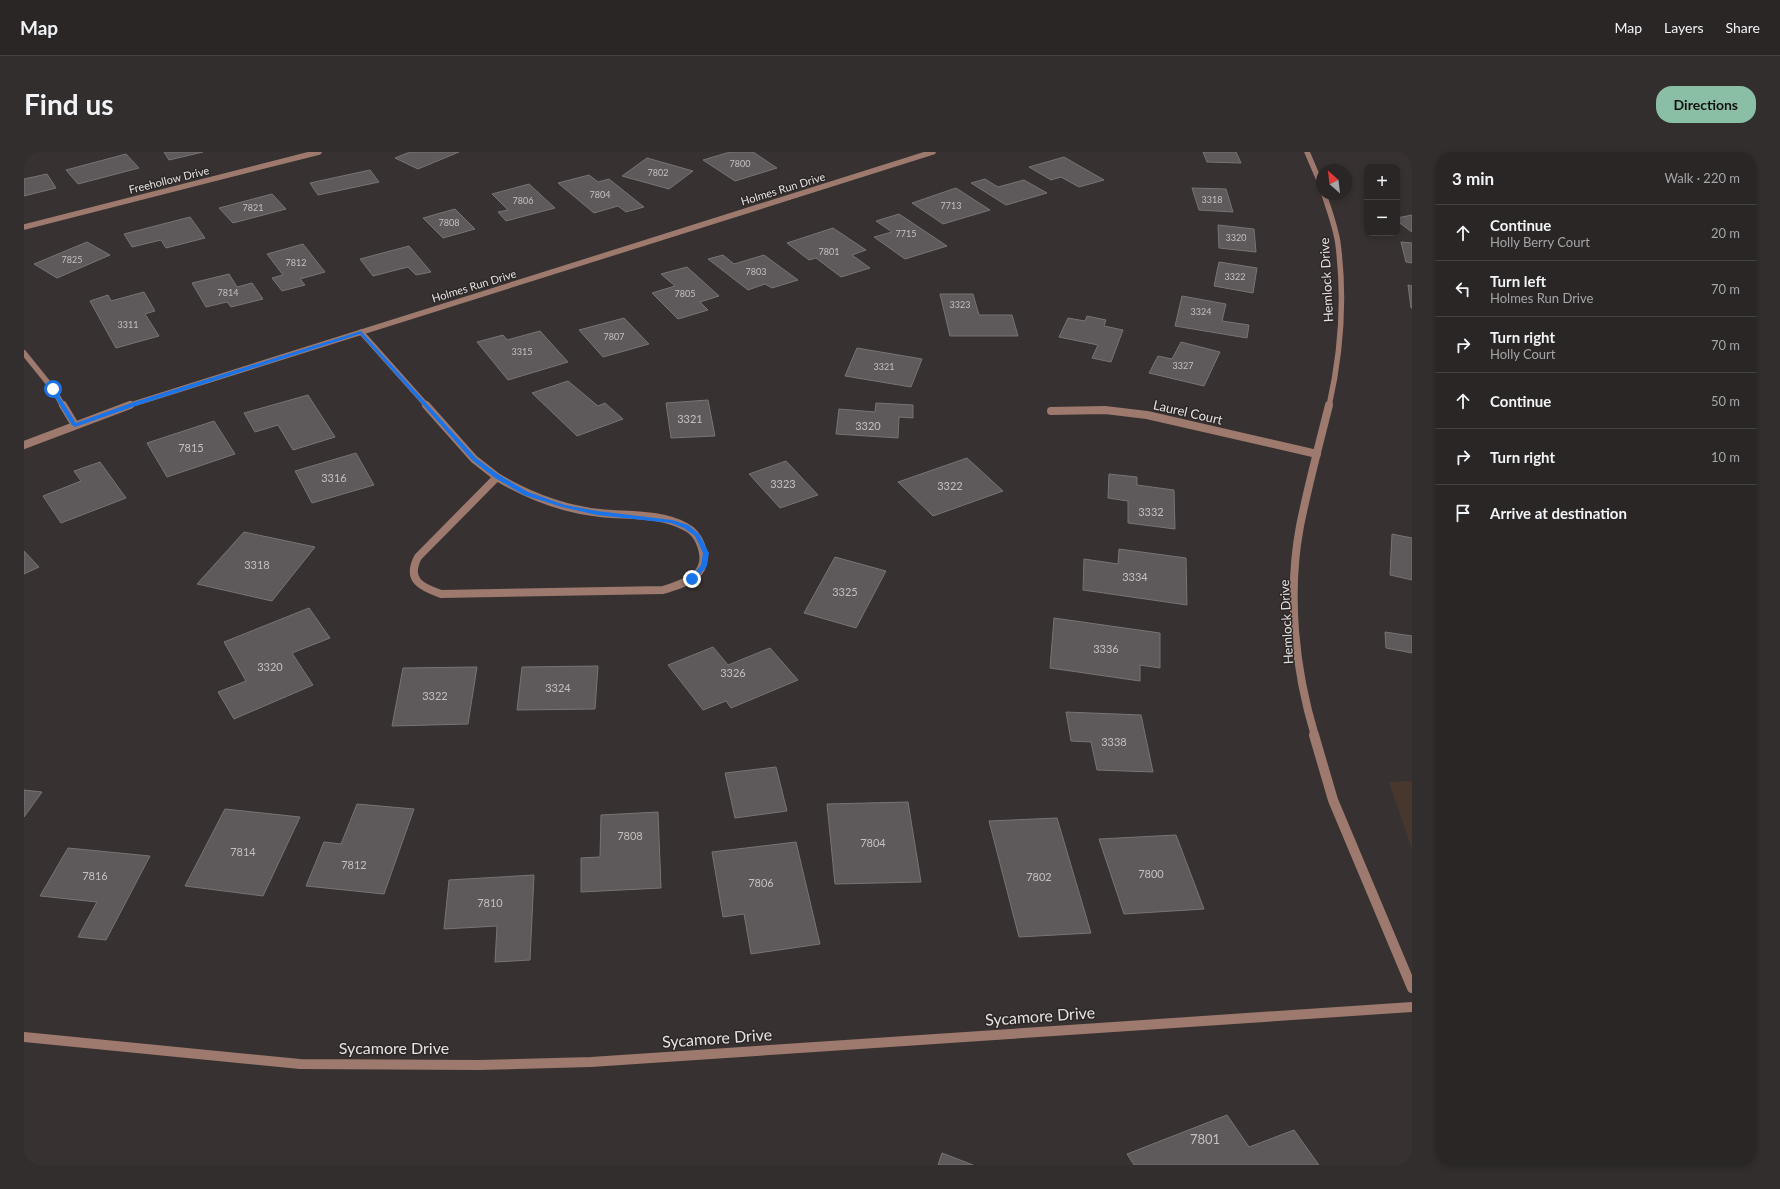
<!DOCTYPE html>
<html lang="en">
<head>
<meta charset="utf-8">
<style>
	body { margin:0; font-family:Lato,sans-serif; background:#312e2d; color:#f1f3f6 }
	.controls { position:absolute; right:12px; top:12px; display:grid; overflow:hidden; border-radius:8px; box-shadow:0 2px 6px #0003 }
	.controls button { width:36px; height:36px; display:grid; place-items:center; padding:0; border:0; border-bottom:1px solid #454342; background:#292625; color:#f1f3f6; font:20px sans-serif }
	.compass { position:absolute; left:1292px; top:12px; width:36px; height:36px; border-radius:50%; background:#292625; box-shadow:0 2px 6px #0003; rotate:332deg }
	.stop { position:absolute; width:12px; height:12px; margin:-9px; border:3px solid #1a73e8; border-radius:50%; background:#fff }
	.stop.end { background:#1a73e8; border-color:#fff; box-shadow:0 1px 4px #0008 }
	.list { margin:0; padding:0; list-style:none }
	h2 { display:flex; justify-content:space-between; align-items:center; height:52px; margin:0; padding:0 16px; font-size:17px }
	h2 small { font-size:13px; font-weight:400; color:#a5a5a7 }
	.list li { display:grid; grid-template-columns:26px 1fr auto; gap:12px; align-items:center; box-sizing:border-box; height:56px; padding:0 16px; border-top:1px solid #454342 }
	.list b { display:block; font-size:15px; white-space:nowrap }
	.list p { margin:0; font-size:13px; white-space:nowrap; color:#a5a5a7 }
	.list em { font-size:13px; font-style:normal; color:#a5a5a7 }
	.icon { flex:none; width:22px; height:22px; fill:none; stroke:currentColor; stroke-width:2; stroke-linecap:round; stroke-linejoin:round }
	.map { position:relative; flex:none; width:1388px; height:1013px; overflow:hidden; border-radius:16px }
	header { display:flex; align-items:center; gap:24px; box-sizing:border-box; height:56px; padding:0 20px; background:#292625; border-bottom:1px solid #454342 }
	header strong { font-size:19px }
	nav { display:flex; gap:22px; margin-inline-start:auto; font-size:14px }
	.intro { display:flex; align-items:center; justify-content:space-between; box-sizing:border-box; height:96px; padding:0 24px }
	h1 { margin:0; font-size:28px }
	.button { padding:10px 18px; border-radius:16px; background:#8abfa5; color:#111; font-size:14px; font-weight:700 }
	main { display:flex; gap:24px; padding:0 24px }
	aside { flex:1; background:#292625; border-radius:16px; box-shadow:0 2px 6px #0003 }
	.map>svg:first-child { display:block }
</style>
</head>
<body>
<header>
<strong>Map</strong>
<nav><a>Map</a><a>Layers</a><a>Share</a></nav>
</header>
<div class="intro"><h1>Find us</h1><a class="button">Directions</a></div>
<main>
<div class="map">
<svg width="1388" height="1013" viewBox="0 0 1388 1013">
	<rect width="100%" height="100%" fill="#373231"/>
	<path fill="#48372d" d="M1388 629V697L1365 630Z"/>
	<path fill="#5e595a" stroke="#787375" d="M140 0H179L145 8Z
		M386 0H435L394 17 371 6Z
		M706 0H729L753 16 711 29 679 8Z
		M1179 0H1212L1217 11 1183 10Z
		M102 2 115 16 54 32 42 18Z
		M1040 5 1080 28 1055 35 1037 25 1027 28 1005 15Z
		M623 6 669 19 645 37 598 24Z
		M346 18 355 30 294 43 286 31Z
		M23 22 32 36 0 44V27Z
		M565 23 574 30 585 27 620 55 602 60 594 54 570 61 534 31Z
		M961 27 974 35 1000 28 1023 41 982 53 947 31Z
		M505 32 531 56 482 69 474 60 484 58 468 42Z
		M932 36 966 58 919 72 888 51Z
		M1168 36 1202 37 1209 60 1175 58Z
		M248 42 262 57 209 71 195 56Z
		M431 57 451 77 419 86 399 66Z
		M875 62 923 94 881 107 850 85 868 80 852 69Z
		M1388 63V80L1373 69V66Z
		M166 65 181 86 142 96 137 88 108 95 100 82Z
		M1194 73 1230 77 1232 100 1195 96Z
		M809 76 842 98 828 103 846 116 817 125 792 106 785 108 763 91Z
		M63 90 86 103 33 126 10 112Z
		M1377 90 1388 91V111L1382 110Z
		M279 92 301 120 276 127 281 133 258 139 248 126 259 123 243 102Z
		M385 94 407 120 392 123 384 115 349 124 336 107Z
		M699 103 710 112 740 103 774 128 748 136 741 132 724 138 684 107Z
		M1195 110 1233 116 1229 141 1190 134Z
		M663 115 695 144 676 150 684 158 654 167 628 141 651 134 637 122Z
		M205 122 213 135 228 131 239 147 207 155 203 150 182 155 168 131Z
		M1384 133 1388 134V156H1387Z
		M120 140 131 159 121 162 135 184 92 196 66 149 84 143 87 149Z
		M916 142H949L955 163H988L994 184H926Z
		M1158 144 1202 152 1198 169 1225 173 1223 186 1151 174Z
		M1063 164 1082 168 1080 174 1099 178 1087 210 1068 206 1074 193 1035 185 1044 166 1061 169Z
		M600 166 625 192 579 205 555 178Z
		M516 179 544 210 484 228 453 190 479 183 483 188Z
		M1157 190 1196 200 1180 234 1125 221 1134 204 1148 207Z
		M833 196 898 207 887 235 821 224Z
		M544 229 574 254 581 251 599 267 553 284 508 241Z
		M284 243 311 285 269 298 254 273 231 280 220 261Z
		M684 248 691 284 647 286 642 251Z
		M852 251 889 253V266L875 265 874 286 812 282 815 257 851 260Z
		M190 269 211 302 143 325 123 291Z
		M332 301 350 333 288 351 271 319Z
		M943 306 979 339 909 364 874 330Z
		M762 309 794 343 756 356 725 322Z
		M76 310 102 346 37 371 19 344 57 329 50 319Z
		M1085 322 1113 325V333L1150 338 1151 377 1104 371V349L1084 346Z
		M220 380 291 395 248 449 173 432Z
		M1368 382 1388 386V428L1366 423Z
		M1095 397 1162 406 1163 453 1059 438 1060 407 1094 412Z
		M0 399 15 415 0 422Z
		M811 405 862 419 832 476 780 461Z
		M285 456 306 486 268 501 289 533 210 567 194 540 222 529 200 490Z
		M1030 466 1136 481V516L1116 513V529L1026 516Z
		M1361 480 1388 484V501L1362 496Z
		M689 495 704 513 746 496 774 528 707 556 702 549 679 558 644 513Z
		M574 514 571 557 493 558 498 515Z
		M453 515 444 572 368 574 379 516Z
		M1042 560 1117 563 1129 620 1073 618 1067 590 1047 589Z
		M752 615 763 659 711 666 701 621Z
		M0 638 18 640 0 665Z
		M884 650 897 730 811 732 803 652Z
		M333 652 390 657 360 742 282 734 300 690 317 692Z
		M201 657 276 665 239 744 161 734Z
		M634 660 637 736 557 740V706L576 705 577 663Z
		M1033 666 1067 781 995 785 965 669Z
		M1152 683 1180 757 1100 762 1075 687Z
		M772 690 796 792 727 802 720 762 699 765 688 700Z
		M44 696 126 704 82 788 54 785 73 750 16 744Z
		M510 723 506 808 471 810 473 774 420 777 425 728Z
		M1203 963 1225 995 1270 978 1295 1013H1110L1103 1002Z
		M918 1001 949 1013H914Z"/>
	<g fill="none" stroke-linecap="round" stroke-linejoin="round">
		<path stroke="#9e796d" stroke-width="5.5" d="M1283 0 1298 35
			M1300 42C1305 58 1312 76 1314 92 1321 146 1317 201 1305 254
			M0 75 295 0
			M337 180 403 254
			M0 201 29 237 39 254
			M103 254 909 0"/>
		<path stroke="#9e796d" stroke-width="8" d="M39 253 51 273
			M402 253 450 307 473 325
			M1027 259 1081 258 1123 263 1293 302
			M0 293 106 253
			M473 325C505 344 538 357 576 361 603 364 637 361 662 375 670 379 674 385 677 393 688 423 662 431 639 438L417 442C397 435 382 428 394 405Z
			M1291 584C1271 518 1263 443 1276 374 1284 334 1295 293 1305 253"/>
		<path stroke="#9e796d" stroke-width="10" d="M1290 583 1309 648 1388 836
			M0 885 276 912 454 913 567 910 1388 855"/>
	</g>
	<path fill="#1a73e8" d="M337 179 452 306 475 323 504 340 541 353 573 359 648 368 664 373 675 382 685 401 683 414 670 429H666V426L677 413 679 401 671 384 660 376 647 371 573 363 538 355 500 343 471 326 448 308 336 182 111 254 51 275 48 273 26 237 30 236 52 271 107 251Z"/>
	<g text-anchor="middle" stroke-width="3" stroke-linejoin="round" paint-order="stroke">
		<g font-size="9" fill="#c3c0bf">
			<text x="716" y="15">7800</text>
			<text x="634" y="24">7802</text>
			<text x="576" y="46">7804</text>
			<text x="1188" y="51">3318</text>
			<text x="499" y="52">7806</text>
			<text x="927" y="57">7713</text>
			<text x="229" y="59">7821</text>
			<text x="425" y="74">7808</text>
			<text x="882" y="85">7715</text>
			<text x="1212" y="89">3320</text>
			<text x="805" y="103">7801</text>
			<text x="48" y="111">7825</text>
			<text x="272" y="114">7812</text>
			<text x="732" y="123">7803</text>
			<text x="1211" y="128">3322</text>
			<text x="204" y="144">7814</text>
			<text x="661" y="145">7805</text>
			<text x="936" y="156">3323</text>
			<text x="1177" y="163">3324</text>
			<text x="104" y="176">3311</text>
			<text x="590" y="188">7807</text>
			<text x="498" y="203">3315</text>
			<text x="1159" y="217">3327</text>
			<text x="860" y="218">3321</text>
		</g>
		<g font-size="11" fill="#e5e2e1" stroke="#2d2827">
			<text transform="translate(145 28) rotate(-14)" y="4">Freehollow Drive</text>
			<text transform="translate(759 37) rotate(-17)" y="4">Holmes Run Drive</text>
			<text transform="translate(450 134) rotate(-17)" y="4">Holmes Run Drive</text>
		</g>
		<g font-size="11" fill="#c3c0bf">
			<text x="666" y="271">3321</text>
			<text x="844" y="278">3320</text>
			<text x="167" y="300">7815</text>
			<text x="310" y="330">3316</text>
			<text x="759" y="336">3323</text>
			<text x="926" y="338">3322</text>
			<text x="1127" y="364">3332</text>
			<text x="233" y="417">3318</text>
			<text x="1111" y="429">3334</text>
			<text x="821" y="444">3325</text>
			<text x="1082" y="501">3336</text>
			<text x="246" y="519">3320</text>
			<text x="709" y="525">3326</text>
			<text x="534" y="540">3324</text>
			<text x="411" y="548">3322</text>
			<text x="1090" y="594">3338</text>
			<text x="606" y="688">7808</text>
			<text x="849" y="695">7804</text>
			<text x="219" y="704">7814</text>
			<text x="330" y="717">7812</text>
			<text x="1127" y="726">7800</text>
			<text x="71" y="728">7816</text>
			<text x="1015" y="729">7802</text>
			<text x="737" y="735">7806</text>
			<text x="466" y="755">7810</text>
		</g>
		<g font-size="13" fill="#e5e2e1" stroke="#2d2827">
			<text transform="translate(1302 128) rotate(-93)" y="5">Hemlock Drive</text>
			<text transform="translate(1164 260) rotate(13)" y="5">Laurel Court</text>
			<text transform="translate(1262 470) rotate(-93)" y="5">Hemlock Drive</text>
		</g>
		<g font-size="13" fill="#c3c0bf">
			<text x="1181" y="992">7801</text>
		</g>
		<g font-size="16" fill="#e5e2e1" stroke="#2d2827">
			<text transform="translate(1016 864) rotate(-4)" y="6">Sycamore Drive</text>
			<text transform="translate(693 886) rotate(-4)" y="6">Sycamore Drive</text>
			<text x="370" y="902">Sycamore Drive</text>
		</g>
	</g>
</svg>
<div class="controls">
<button>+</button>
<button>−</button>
</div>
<svg class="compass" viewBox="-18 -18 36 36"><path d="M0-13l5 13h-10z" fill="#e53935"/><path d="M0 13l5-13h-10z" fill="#a5a5a7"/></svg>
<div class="stop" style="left:29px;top:237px"></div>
<div class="stop end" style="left:668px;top:427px"></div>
</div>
<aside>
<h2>3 min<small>Walk · 220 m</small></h2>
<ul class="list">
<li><svg class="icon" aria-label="ahead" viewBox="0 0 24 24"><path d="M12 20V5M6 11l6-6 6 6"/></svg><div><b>Continue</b><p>Holly Berry Court</p></div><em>20 m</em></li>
<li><svg class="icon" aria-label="left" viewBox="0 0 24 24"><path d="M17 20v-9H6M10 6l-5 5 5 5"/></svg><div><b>Turn left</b><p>Holmes Run Drive</p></div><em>70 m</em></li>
<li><svg class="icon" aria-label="right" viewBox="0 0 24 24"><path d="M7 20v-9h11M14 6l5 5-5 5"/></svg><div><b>Turn right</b><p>Holly Court</p></div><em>70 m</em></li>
<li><svg class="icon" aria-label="ahead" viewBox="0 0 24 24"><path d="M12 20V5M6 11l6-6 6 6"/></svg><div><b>Continue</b></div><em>50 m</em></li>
<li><svg class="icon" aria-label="right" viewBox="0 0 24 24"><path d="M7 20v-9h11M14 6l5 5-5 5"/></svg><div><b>Turn right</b></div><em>10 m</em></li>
<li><svg class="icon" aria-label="arrive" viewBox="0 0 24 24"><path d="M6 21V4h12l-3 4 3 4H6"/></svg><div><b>Arrive at destination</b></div></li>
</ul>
</aside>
</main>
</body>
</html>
